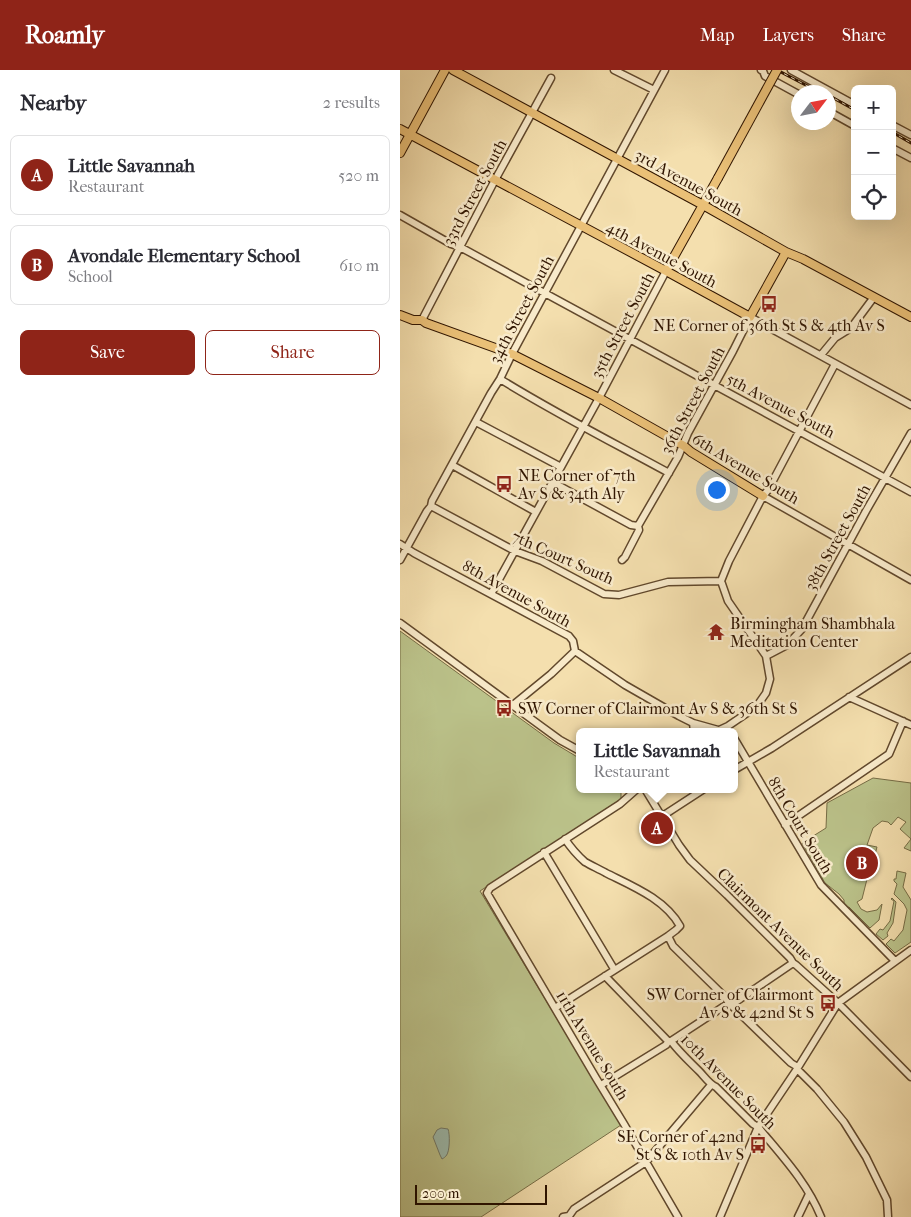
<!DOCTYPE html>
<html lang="en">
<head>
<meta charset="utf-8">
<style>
	body { margin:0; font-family:"IM FELL French Canon",serif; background:#f2f2f3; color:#2b2b33 }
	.controls { position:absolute; right:15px; top:15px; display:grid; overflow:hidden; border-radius:8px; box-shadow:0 5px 20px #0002 }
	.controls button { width:45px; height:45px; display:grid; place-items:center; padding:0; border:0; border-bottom:1px solid #e1e1e2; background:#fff; color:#2b2b33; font:25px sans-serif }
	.compass { position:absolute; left:391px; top:15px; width:45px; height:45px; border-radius:50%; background:#fff; box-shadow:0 5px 20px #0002; rotate:58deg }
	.scale { position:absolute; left:15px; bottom:12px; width:132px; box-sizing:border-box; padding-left:5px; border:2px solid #301500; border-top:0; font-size:14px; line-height:18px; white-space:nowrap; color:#301500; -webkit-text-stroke:4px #f8eaca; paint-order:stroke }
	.you { position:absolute; left:316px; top:419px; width:18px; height:18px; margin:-12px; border:4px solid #fff; border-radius:50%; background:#1a73e8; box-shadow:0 0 0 8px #1a73e833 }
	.badge { display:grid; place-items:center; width:32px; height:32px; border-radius:50%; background:#8f2418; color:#fff; font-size:16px; font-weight:700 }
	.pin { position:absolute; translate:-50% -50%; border:2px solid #fff; box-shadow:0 1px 5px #0006 }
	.popup { position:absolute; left:176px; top:658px; width:162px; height:65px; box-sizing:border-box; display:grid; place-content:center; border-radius:8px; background:#fff; filter:drop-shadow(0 1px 4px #0005); font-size:16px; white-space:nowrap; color:#7c7c81 }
	.popup b { font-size:19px; color:#2b2b33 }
	.popup::after { content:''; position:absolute; left:50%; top:100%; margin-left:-10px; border:10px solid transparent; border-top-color:#fff }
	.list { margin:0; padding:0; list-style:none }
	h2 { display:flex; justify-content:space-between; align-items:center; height:65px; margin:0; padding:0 20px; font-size:21px }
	h2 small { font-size:16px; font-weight:400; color:#7c7c81 }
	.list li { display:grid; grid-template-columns:32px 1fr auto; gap:15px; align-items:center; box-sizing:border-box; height:80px; margin:0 10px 10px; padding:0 10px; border:1px solid #e1e1e2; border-radius:8px }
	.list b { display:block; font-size:19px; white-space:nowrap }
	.list p { margin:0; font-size:16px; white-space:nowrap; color:#7c7c81 }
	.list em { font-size:16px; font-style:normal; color:#7c7c81 }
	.actions { display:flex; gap:10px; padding:15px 20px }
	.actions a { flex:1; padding:11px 0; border:1px solid #8f2418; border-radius:8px; text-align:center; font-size:18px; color:#8f2418 }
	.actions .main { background:#8f2418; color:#fff }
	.icon { flex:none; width:28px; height:28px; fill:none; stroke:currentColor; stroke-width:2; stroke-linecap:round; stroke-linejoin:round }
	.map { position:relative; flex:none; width:511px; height:1147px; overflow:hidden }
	header { display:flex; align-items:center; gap:30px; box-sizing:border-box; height:70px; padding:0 25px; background:#8f2418; color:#fff }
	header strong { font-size:24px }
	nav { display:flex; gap:28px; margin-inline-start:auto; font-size:18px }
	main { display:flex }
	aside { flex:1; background:#fff }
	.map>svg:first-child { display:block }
</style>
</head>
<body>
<header>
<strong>Roamly</strong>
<nav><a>Map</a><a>Layers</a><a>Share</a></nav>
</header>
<main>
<aside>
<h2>Nearby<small>2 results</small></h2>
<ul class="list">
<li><span class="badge">A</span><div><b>Little Savannah</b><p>Restaurant</p></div><em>520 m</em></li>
<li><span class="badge">B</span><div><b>Avondale Elementary School</b><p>School</p></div><em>610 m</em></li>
</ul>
<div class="actions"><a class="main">Save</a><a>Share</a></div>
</aside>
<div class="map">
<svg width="511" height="1147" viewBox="0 0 511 1147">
	<rect width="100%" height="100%" fill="#f4dfae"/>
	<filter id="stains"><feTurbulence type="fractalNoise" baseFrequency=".004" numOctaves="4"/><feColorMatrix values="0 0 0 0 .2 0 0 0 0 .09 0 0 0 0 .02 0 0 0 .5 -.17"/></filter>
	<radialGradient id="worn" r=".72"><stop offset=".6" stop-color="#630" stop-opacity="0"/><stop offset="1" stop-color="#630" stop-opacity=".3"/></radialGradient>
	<path fill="#bbc28a" stroke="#766c45" d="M0 561 154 673 179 688 180 719H221V729L80 821 221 1055 81 1147H0Z
		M473 708 511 713V781L504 778 511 769 500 759 506 752 498 747 491 755 488 752 482 751 473 758 467 775 477 777 473 792 471 793 462 829 457 832 461 839 467 842 477 840 482 834 479 850 470 858 449 837 446 838 444 835V830L439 824 425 813 402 773 426 758 427 733Z
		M497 801 506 803 503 817 511 830V872L495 883 486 874 491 869 494 871 503 860 507 840 504 834 494 824 497 814 494 811V809H496Z
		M492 828 496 832 493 853 487 863 488 866 483 870 476 864 480 859 483 860 490 851 494 831 491 829Z"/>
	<path fill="#9cbcaf" stroke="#717969" d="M41 1058 48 1059C50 1064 50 1082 46 1086 45 1087 44 1088 42 1089L40 1085 33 1067 37 1060Z"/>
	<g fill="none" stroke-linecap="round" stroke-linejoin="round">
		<g stroke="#61482c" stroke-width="9">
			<path id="minor" d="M214 0 254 20
				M361 0 363 1 365 6 398 24
				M391 0 455 35
				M428 41 455 56
				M492 55 511 65
				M492 78 511 88
				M0 145 51 174 60 177 511 422
				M22 250 95 110 151 8
				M421 285 435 268 451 258 474 227
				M100 309C155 343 212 372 269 403
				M76 352 161 397
				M52 395 136 442
				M152 412 231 455 238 456
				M363 426 511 510
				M31 436 115 481 142 491 204 524 219 525 268 512 321 511
				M0 474 14 483 169 566 173 571 175 581 225 615 279 646 293 653 318 660
				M0 490 27 441 31 436 32 431 91 323 100 309 112 284 265 0
				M222 490 225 487 239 460 238 456 278 387 288 363 333 281 350 247C404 276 457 306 511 335
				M91 524 199 328 266 201
				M0 553 160 670 180 681
				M366 586 387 575 402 559 466 441 511 363
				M449 627 511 655
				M113 635 151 604 175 581
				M293 653 294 662
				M315 662 328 656 350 641 359 633 366 623 370 609 366 586 328 531 321 511 329 491 363 426 368 420 435 294
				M334 668 421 815 495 891
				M334 700 372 678 511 587
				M237 719 220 734 90 818 87 823 196 1008 224 1054 278 1147
				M245 719 279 775 290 790 327 825 390 888 393 893 396 895 438 933 511 1007
				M261 747 304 719
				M385 755 489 684 503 651
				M144 782 214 899
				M268 866 273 876 325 927 329 933 391 993 396 996 397 999 417 1019 444 1052 466 1087 487 1130 488 1147
				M205 906 268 971H271C279 982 289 991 299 1001 304 1006 309 1014 316 1017L353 1054 358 1057C381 1085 407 1112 421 1147
				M155 938 268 866 276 860 280 856C265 829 232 816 206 803 199 799 192 796 185 792 177 785 171 778 165 769
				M201 1015 266 975 268 972 271 971 329 933H334L393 893
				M163 1147 169 1146 174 1139 246 1092 311 1015
				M320 1147 358 1057 397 999 438 933 511 880
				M398 1147 409 1124"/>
		</g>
		<g stroke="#301500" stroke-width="10">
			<path id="major" d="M53 0 303 135 386 182 403 189 511 247
				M0 59 266 201 350 247 386 182
				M0 83 45 0
				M266 201 318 108
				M0 245 13 250H22L26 253 112 284 199 328 284 376 291 382 363 426"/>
		</g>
		<use href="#minor" stroke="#f8eaca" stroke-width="6"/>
		<use href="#major" stroke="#eac077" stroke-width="8"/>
		<g stroke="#301500" stroke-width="3">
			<path id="rail" d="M377 0 419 22
				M428 25 455 40
				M492 62 511 73"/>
		</g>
		<use href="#rail" stroke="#f8eaca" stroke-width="1" stroke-dasharray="4" stroke-linecap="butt"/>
		<g stroke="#301500" stroke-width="10" stroke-linecap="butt">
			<path id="major-bridge" d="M318 108 377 0"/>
		</g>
		<use href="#major-bridge" stroke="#eac077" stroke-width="8"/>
	</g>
	<defs>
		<g id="bus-bare" transform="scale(1.35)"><path d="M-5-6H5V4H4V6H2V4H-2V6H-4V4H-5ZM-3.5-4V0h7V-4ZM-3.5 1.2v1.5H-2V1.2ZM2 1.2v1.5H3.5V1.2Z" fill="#8f2418" stroke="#f8eaca" stroke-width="2.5" paint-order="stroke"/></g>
		<g id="temple-bare" transform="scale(1.35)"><path d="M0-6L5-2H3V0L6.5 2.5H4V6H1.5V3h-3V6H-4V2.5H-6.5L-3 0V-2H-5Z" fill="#8f2418" stroke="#f8eaca" stroke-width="2.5" paint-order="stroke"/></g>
	</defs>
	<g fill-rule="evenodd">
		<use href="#bus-bare" x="369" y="234"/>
		<use href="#bus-bare" x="104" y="414"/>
		<use href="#temple-bare" x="316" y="562"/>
		<use href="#bus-bare" x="104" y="638"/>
		<use href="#bus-bare" x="428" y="933"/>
		<use href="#bus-bare" x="358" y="1075"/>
	</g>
	<g text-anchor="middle" stroke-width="5" stroke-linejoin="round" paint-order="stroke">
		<g font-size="16" fill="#301500" stroke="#f8eaca">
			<text transform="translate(289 112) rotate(29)" y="6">3rd Avenue South</text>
			<text transform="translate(74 122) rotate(-62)" y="6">33rd Street South</text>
			<text transform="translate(262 184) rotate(28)" y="6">4th Avenue South</text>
			<text transform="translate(121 239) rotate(-62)" y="6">34th Street South</text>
			<text transform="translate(222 255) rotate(-62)" y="6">35th Street South</text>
			<text transform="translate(292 330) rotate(-62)" y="6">36th Street South</text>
			<text transform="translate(381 335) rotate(28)" y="6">5th Avenue South</text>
			<text transform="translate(346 398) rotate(31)" y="6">6th Avenue South</text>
			<text transform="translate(437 467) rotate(-61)" y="6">38th Street South</text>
			<text transform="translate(163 487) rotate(24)" y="6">7th Court South</text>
			<text transform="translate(117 523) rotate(29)" y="6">8th Avenue South</text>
			<text transform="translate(401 755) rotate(59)" y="6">8th Court South</text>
			<text transform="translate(381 859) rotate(44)" y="6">Clairmont Avenue South</text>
			<text transform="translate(193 975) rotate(59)" y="6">11th Avenue South</text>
			<text transform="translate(329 1011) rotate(45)" y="6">10th Avenue South</text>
		</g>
		<g font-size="16" fill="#301500" stroke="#f8eaca" text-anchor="start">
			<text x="369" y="261" text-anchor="middle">NE Corner of 36th St S &amp; 4th Av S</text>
			<text x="118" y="411">NE Corner of 7th<tspan x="118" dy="18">Av S &amp; 34th Aly</tspan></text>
			<text x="330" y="559">Birmingham Shambhala<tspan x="330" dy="18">Meditation Center</tspan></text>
			<text x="118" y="644">SW Corner of Clairmont Av S &amp; 36th St S</text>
			<text x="414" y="930" text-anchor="end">SW Corner of Clairmont<tspan x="414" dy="18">Av S &amp; 42nd St S</tspan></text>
			<text x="344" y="1072" text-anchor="end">SE Corner of 42nd<tspan x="344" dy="18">St S &amp; 10th Av S</tspan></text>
		</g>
	</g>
	<rect width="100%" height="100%" filter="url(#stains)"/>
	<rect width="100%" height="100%" fill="url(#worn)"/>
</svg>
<div class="controls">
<button>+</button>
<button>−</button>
<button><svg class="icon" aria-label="locate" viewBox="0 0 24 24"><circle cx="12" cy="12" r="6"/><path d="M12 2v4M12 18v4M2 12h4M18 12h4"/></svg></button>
</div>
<svg class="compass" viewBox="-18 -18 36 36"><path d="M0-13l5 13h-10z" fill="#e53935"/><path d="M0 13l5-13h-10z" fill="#7c7c81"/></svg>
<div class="scale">200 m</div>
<div class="you"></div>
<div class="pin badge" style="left:257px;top:758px">A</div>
<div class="popup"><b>Little Savannah</b>Restaurant</div>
<div class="pin badge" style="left:462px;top:793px">B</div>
</div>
</main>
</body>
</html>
